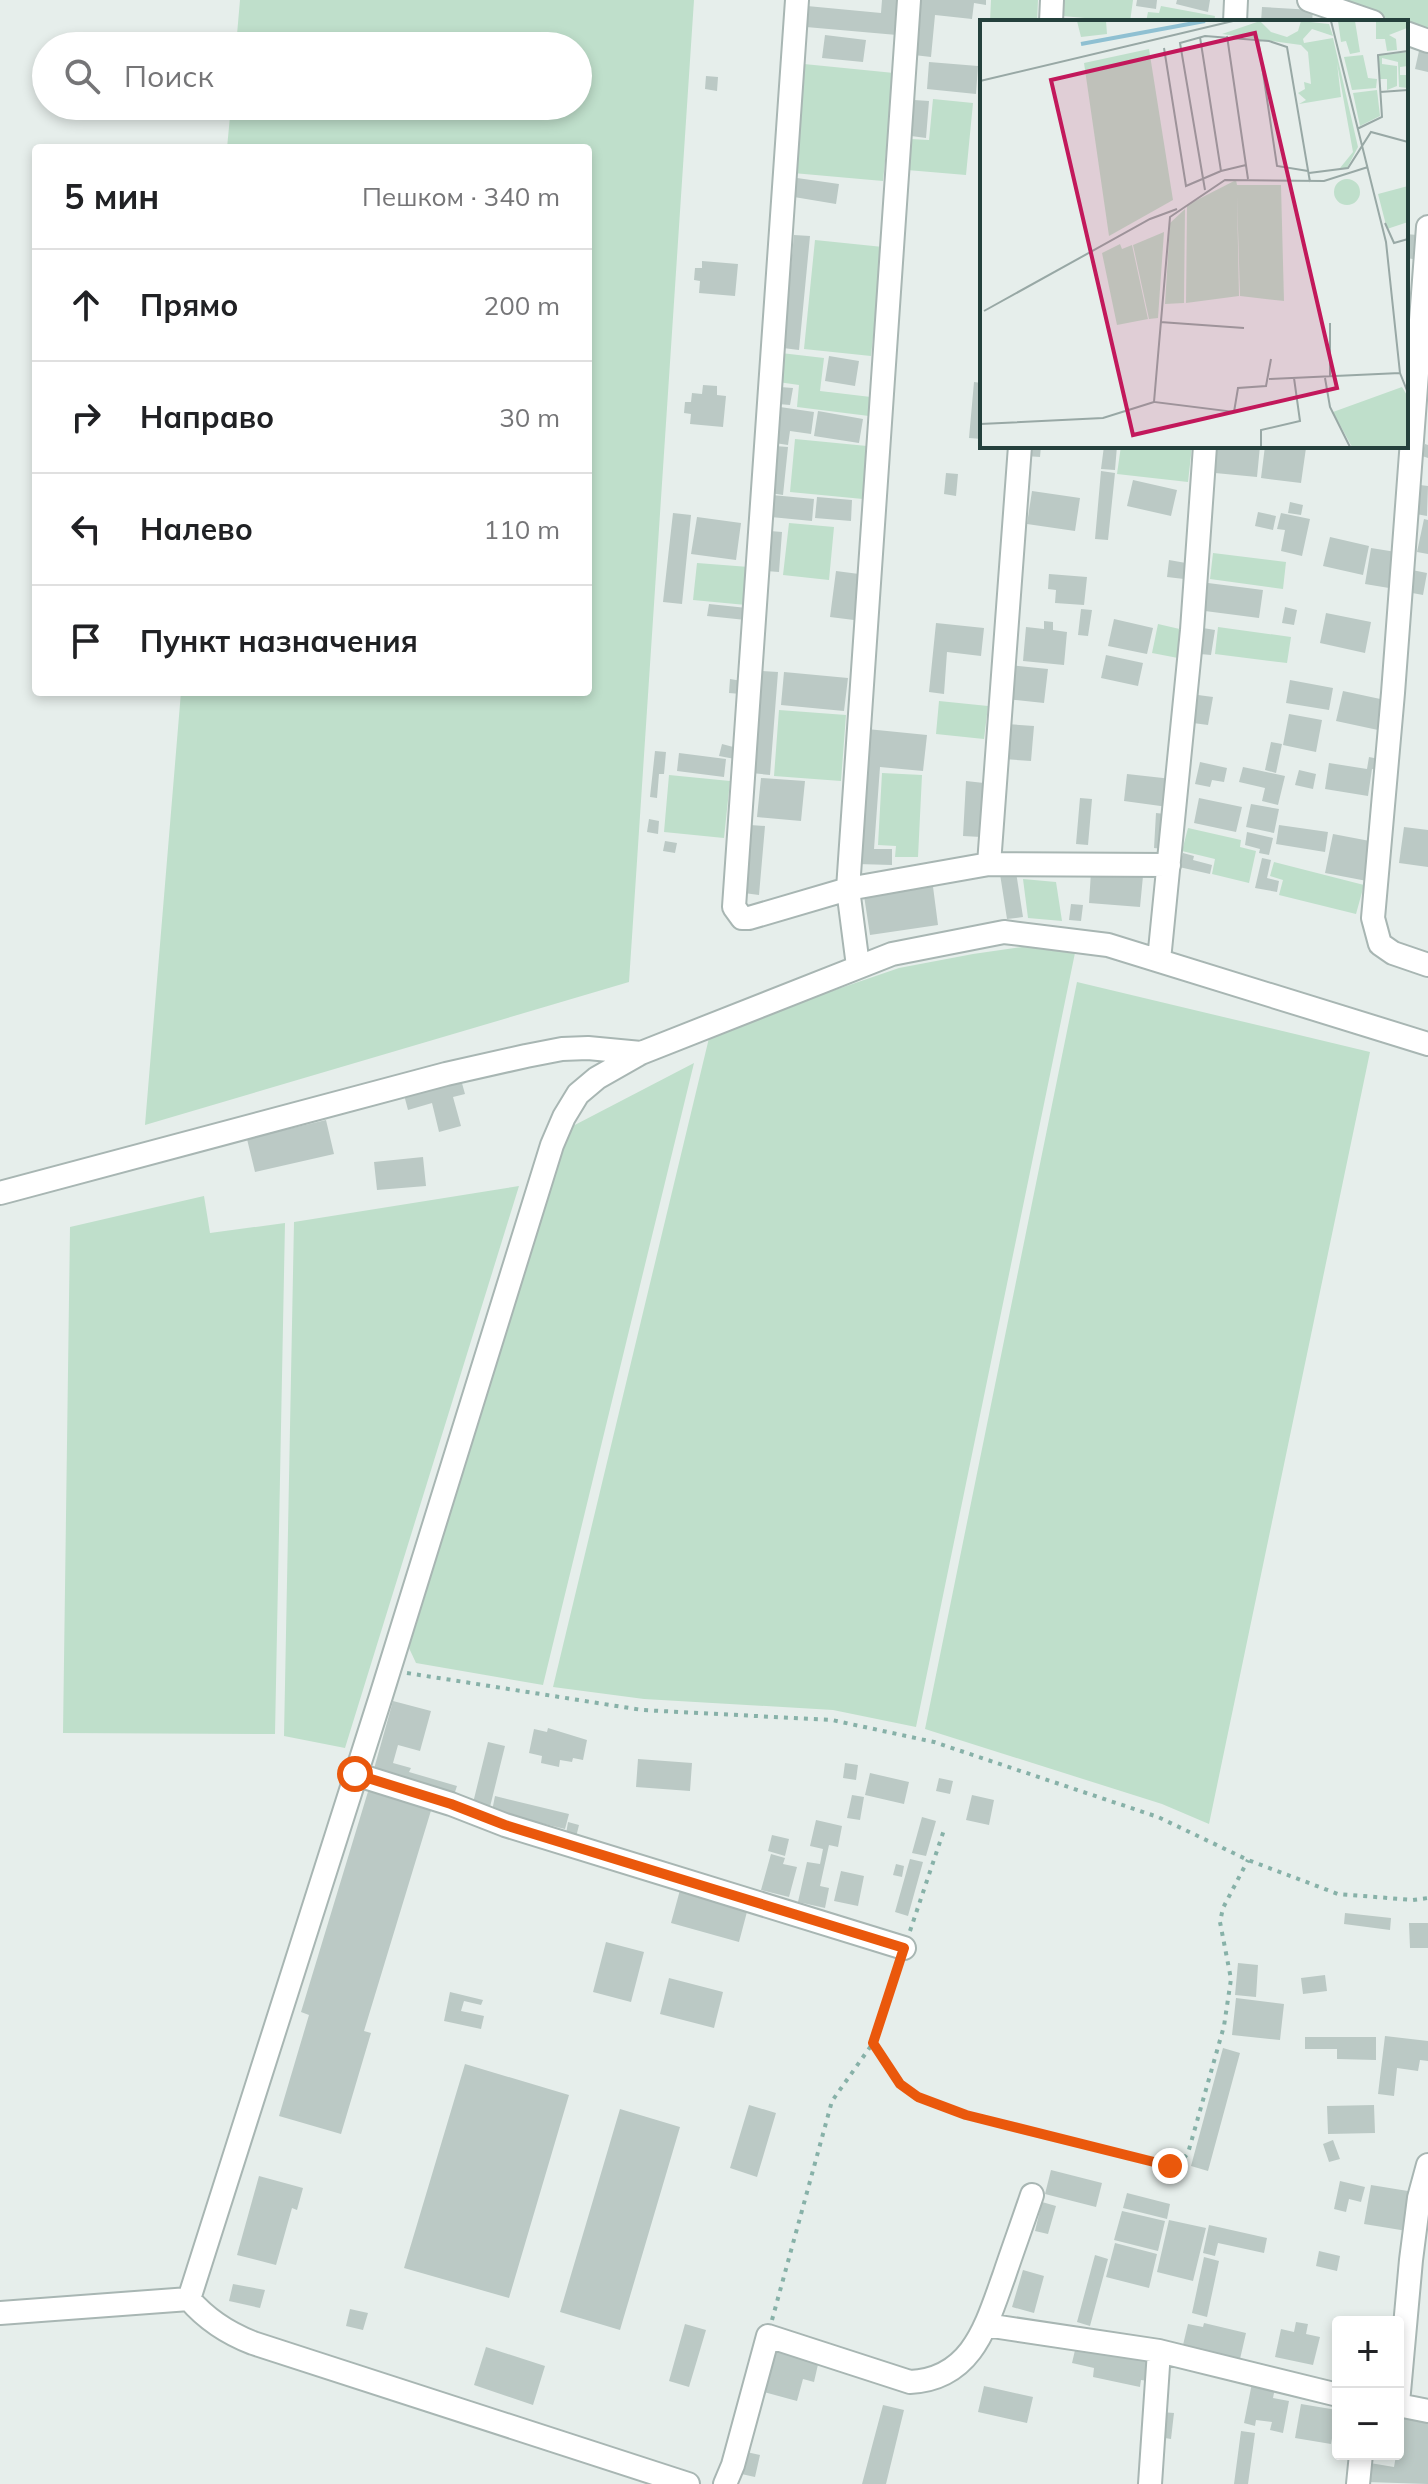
<!DOCTYPE html>
<html lang="ru">
<head>
<meta charset="utf-8">
<style>
	body { margin:0; font-family:Mulish,sans-serif; background:#f6f6f6; color:#202124 }
	.controls { position:absolute; right:24px; bottom:24px; display:grid; overflow:hidden; border-radius:8px; box-shadow:0 4px 12px #0003 }
	.controls button { width:72px; height:72px; display:grid; place-items:center; padding:0; border:0; border-bottom:2px solid #e0e0e0; background:#fff; color:#202124; font:40px sans-serif }
	.stop { position:absolute; width:24px; height:24px; margin:-18px; border:6px solid #ea580c; border-radius:50%; background:#fff }
	.stop.end { background:#ea580c; border-color:#fff; box-shadow:0 2px 8px #0008 }
	.list { margin:0; padding:0; list-style:none }
	h2 { display:flex; justify-content:space-between; align-items:center; height:104px; margin:0; padding:0 32px; font-size:34px }
	h2 small { font-size:26px; font-weight:400; color:#757577 }
	.list li { display:grid; grid-template-columns:52px 1fr auto; gap:24px; align-items:center; box-sizing:border-box; height:112px; padding:0 32px; border-top:2px solid #e0e0e0 }
	.list b { display:block; font-size:30px; white-space:nowrap }
	.list em { font-size:26px; font-style:normal; color:#757577 }
	.icon { flex:none; width:44px; height:44px; fill:none; stroke:currentColor; stroke-width:2; stroke-linecap:round; stroke-linejoin:round }
	.map { position:relative; flex:none; width:1428px; height:2484px; overflow:hidden }
	.search { position:absolute; background:#fff; box-shadow:0 4px 12px #0003; left:32px; top:32px; width:560px; height:88px; display:flex; align-items:center; gap:20px; box-sizing:border-box; padding:0 28px; border-radius:44px; color:#757577; font-size:30px }
	.panel { position:absolute; background:#fff; box-shadow:0 4px 12px #0003; left:32px; top:144px; width:560px; height:552px; border-radius:8px }
	.map>svg:first-child { display:block }
</style>
</head>
<body>
<div class="map">
<svg width="1428" height="2484" viewBox="0 0 1428 2484">
	<rect width="100%" height="100%" fill="#e6eeeb"/>
	<path fill="#bfdfcb" d="M240 0H694L629 982 145 1125 181 692H588V148H227L231 106H578V46H236Z
		M991 0H1038L1037 22H990Z
		M1064 0H1133L1130 22 1062 16Z
		M1334 0H1428V32L1406 25V22H1398Z
		M1161 6 1215 16 1214 22H1146L1148 12 1159 13Z
		M804 64 894 73 883 181 793 173Z
		M933 99 973 103 966 175 907 170 910 139 929 140Z
		M815 240 883 247 871 356 804 349Z
		M781 353 824 358 820 391 871 397 869 416 797 407 799 385 778 382Z
		M795 439 867 446 863 499 790 492Z
		M1121 446H1192L1188 482 1117 474Z
		M789 523 834 527 829 580 783 575Z
		M1213 553 1286 562 1283 589 1210 579Z
		M697 563 749 567 746 605 693 600Z
		M1158 624 1184 630 1178 658 1152 653Z
		M1218 627 1291 637 1287 663 1215 654Z
		M939 701 988 706 984 739 936 734Z
		M779 710 846 715 841 781 774 776Z
		M882 773 922 775 918 857H895L896 846 878 845Z
		M669 775 730 781 724 838 664 832Z
		M1188 828 1241 840 1240 847 1256 851 1249 883 1212 874 1215 859 1182 851Z
		M1274 862 1364 885 1356 914 1279 895 1283 880 1270 876Z
		M1023 879 1056 882 1062 921 1028 918Z
		M1022 947 1076 948 916 1727 833 1710 644 1699 553 1687 709 1038 759 1016 899 968 973 954Z
		M1077 982 1370 1052 1209 1824 1162 1804 925 1729Z
		M694 1063 543 1685 416 1663 409 1648 569 1128Z
		M519 1186 345 1748 284 1736 294 1222Z
		M204 1196 210 1233 285 1223 275 1734 63 1733 70 1227Z"/>
	<path fill="#bbc9c5" d="M882 0H901L897 35 806 27 807 6 881 13Z
		M920 0H986V5L974 3 972 19 935 15 931 57 914 55Z
		M1137 0H1157L1156 9 1136 6Z
		M1177 0H1210L1208 12 1176 4Z
		M1262 7 1313 10 1312 22H1261Z
		M825 35 866 40 863 62 822 58Z
		M1419 51 1428 53V72L1415 69Z
		M929 62 978 66 976 94 927 89Z
		M706 76 718 77 717 91 705 89Z
		M914 100 929 101 926 138 911 136Z
		M797 178 839 184 836 204 794 197Z
		M1406 234 1417 235 1413 259 1406 258Z
		M794 235 810 236 799 350 783 348Z
		M702 261 738 264 735 296 699 293 700 281 694 280 695 268H702Z
		M829 356 859 361 855 386 825 381Z
		M974 382 982 383V439L969 438Z
		M703 385 717 386V395L726 396 723 427 690 424 691 414 684 413 685 402H691L692 393 702 394Z
		M780 387 793 388 790 405 778 404Z
		M780 407 814 412 811 434 790 431 788 445 775 443Z
		M818 411 863 419 859 443 814 436Z
		M1425 444 1428 445V458L1422 456Z
		M775 446 788 447 783 495 770 493Z
		M1027 446H1041L1040 457 1026 456Z
		M1104 446H1117L1115 470 1101 469Z
		M1217 446H1260L1257 477 1215 473Z
		M1265 446 1306 448 1301 483 1261 478Z
		M1101 471 1115 473 1108 540 1095 539Z
		M946 473 958 474 956 496 944 494Z
		M1133 480 1177 490 1171 516 1127 506Z
		M1420 485 1428 486 1427 516 1416 514Z
		M1032 491 1080 498 1075 531 1027 524Z
		M772 495 814 499 812 521 771 517Z
		M817 497 852 500 851 521 815 518Z
		M1290 502 1303 505 1301 515 1288 513Z
		M1258 512 1276 516 1273 530 1255 526Z
		M673 513 691 515 682 604 663 602Z
		M1281 513 1310 519 1302 556 1281 551 1285 530 1277 529Z
		M697 517 741 523 736 560 691 554Z
		M1424 519 1428 520V554L1417 552Z
		M770 531 782 532 779 572 766 571Z
		M1330 537 1369 546 1363 575 1323 566Z
		M1371 548 1396 552 1389 588 1365 584Z
		M1169 560 1186 563 1184 579 1167 577Z
		M1412 570 1427 573 1423 595 1407 592Z
		M836 571 859 574 854 620 830 617Z
		M1049 574 1087 577 1084 605 1055 603 1056 590 1048 589Z
		M1208 583 1263 590 1259 618 1205 611Z
		M709 604 747 608 746 620 707 616Z
		M1285 607 1297 610 1294 625 1282 623Z
		M1081 609 1092 610 1088 636 1078 635Z
		M1326 613 1371 622 1365 653 1320 643Z
		M1114 619 1153 628 1147 654 1108 646Z
		M1044 621 1053 622V630L1067 632 1064 665 1023 661 1026 627 1044 629Z
		M936 623 984 628 981 656 947 652 944 694 929 692Z
		M1203 628 1215 630 1211 655 1200 654Z
		M1106 655 1143 663 1138 686 1101 678Z
		M1010 665 1048 669 1044 703 1006 699Z
		M760 671 778 672 770 775 751 773Z
		M784 672 848 678 844 711 781 705Z
		M730 679 742 681 741 694 729 693Z
		M1290 680 1333 688 1329 710 1286 703Z
		M1343 691 1385 700 1378 730 1336 721Z
		M1198 695 1213 697 1208 725 1193 723Z
		M1289 714 1322 720 1316 752 1283 745Z
		M1006 724 1034 726 1031 761 1004 759Z
		M867 729 927 735 923 771 880 767 874 849H892V865L857 864Z
		M1271 742 1282 744 1276 773 1265 770Z
		M722 744 737 748 735 759 719 756Z
		M655 751 666 752 664 774H659L657 798 650 797Z
		M679 753 726 759 724 777 677 771Z
		M1369 757 1379 759 1377 770 1372 769 1368 796 1325 789 1329 763 1367 769Z
		M1200 762 1227 768 1224 782 1212 780 1210 787 1195 784Z
		M1243 767 1285 776 1278 805 1262 801 1265 788 1239 782Z
		M1299 770 1316 774 1313 789 1295 785Z
		M1127 774 1172 779 1168 807 1124 801Z
		M761 778 805 781 801 821 757 817Z
		M966 781 984 783 981 837 963 836Z
		M1080 798 1092 799 1088 845 1076 844Z
		M1199 798 1242 807 1236 832 1194 823Z
		M1251 804 1279 809 1274 833 1246 827Z
		M1156 813 1165 814 1163 849 1154 848Z
		M649 819 659 821 658 834 647 832Z
		M750 825 765 826 759 895 744 893Z
		M1279 825 1328 832 1325 852 1276 844Z
		M1404 827 1428 830V867L1399 863Z
		M1247 832 1273 838 1269 855 1259 853 1260 849 1245 845Z
		M1333 834 1375 842 1367 881 1325 873Z
		M665 841 677 843 675 853 663 851Z
		M1183 853 1194 856 1193 860 1212 865 1210 874 1179 867Z
		M1262 858 1271 860 1267 878 1279 881 1277 892 1255 888Z
		M1016 872 1023 917 1007 919 1000 874Z
		M1091 872 1143 876 1140 907 1089 903Z
		M932 879 938 925 870 935 863 889Z
		M1071 904 1083 905 1081 921 1069 920Z
		M460 1076 465 1094 453 1097 461 1126 439 1132 432 1103 408 1110 403 1091Z
		M326 1120 334 1154 255 1172 247 1139Z
		M423 1157 426 1186 377 1190 374 1162Z
		M393 1701 431 1711 420 1751 398 1745 393 1763 411 1768 409 1772 457 1786 453 1798 372 1776Z
		M548 1728 587 1740 583 1760 573 1758 572 1762 560 1760 559 1767 541 1763 542 1756 529 1753 534 1729 547 1732Z
		M488 1742 505 1746 489 1811 472 1807Z
		M638 1759 692 1763 690 1791 636 1787Z
		M845 1763 858 1765 856 1780 843 1778Z
		M870 1773 909 1782 904 1804 865 1795Z
		M939 1778 953 1781 950 1794 936 1791Z
		M370 1785 433 1804 364 2031 371 2033 341 2134 279 2116 309 2015 301 2012Z
		M852 1795 864 1797 860 1820 847 1818Z
		M972 1795 994 1800 989 1825 966 1820Z
		M495 1796 569 1814 565 1829 492 1811Z
		M922 1817 936 1821 926 1856 912 1853Z
		M816 1820 842 1826 838 1847 829 1845 820 1886 829 1888 825 1908 798 1902 807 1862 820 1864 823 1849 810 1846Z
		M568 1822 579 1825 576 1837 566 1834Z
		M772 1835 789 1839 785 1856 768 1851Z
		M771 1854 785 1858 783 1864 797 1867 789 1897 761 1890Z
		M910 1859 923 1862 908 1916 895 1912Z
		M896 1864 904 1866 902 1877 893 1875Z
		M841 1871 864 1876 858 1906 834 1901Z
		M680 1890 748 1908 739 1942 671 1923Z
		M1345 1913 1391 1918 1390 1930 1344 1924Z
		M1409 1923H1428V1948H1410Z
		M606 1942 644 1952 631 2002 593 1992Z
		M1238 1963 1258 1965 1256 1997 1235 1995Z
		M1325 1975 1327 1991 1303 1994 1301 1978Z
		M669 1978 723 1992 714 2028 660 2014Z
		M450 1992 483 2000 481 2005 464 2001 461 2011 484 2016 481 2029 444 2021Z
		M1236 1998 1284 2004 1280 2040 1232 2035Z
		M1385 2036 1428 2041V2061L1420 2060 1418 2071 1397 2068 1394 2096 1378 2094Z
		M1305 2037H1376V2060L1337 2059V2049H1305Z
		M1223 2048 1240 2053 1208 2171 1191 2166Z
		M465 2064 569 2095 509 2298 404 2268Z
		M749 2105 776 2113 757 2177 730 2168Z
		M1374 2105 1375 2133 1328 2134 1327 2106Z
		M620 2109 680 2127 620 2330 560 2312Z
		M1333 2140 1340 2159 1329 2162 1323 2144Z
		M1051 2170 1102 2183 1096 2207 1045 2194Z
		M259 2176 303 2188 297 2210 292 2208 276 2265 237 2255Z
		M1340 2181 1365 2187 1361 2202 1349 2199 1346 2212 1334 2209Z
		M1371 2185 1414 2192 1407 2231 1364 2224Z
		M1127 2193 1170 2204 1167 2219 1123 2208Z
		M1042 2202 1056 2206 1048 2234 1035 2231Z
		M1122 2211 1165 2221 1158 2251 1114 2240Z
		M1169 2220 1206 2228 1193 2281 1157 2272Z
		M1209 2225 1267 2238 1264 2253 1218 2243 1215 2256 1203 2253Z
		M1115 2243 1157 2254 1149 2288 1106 2277Z
		M1319 2251 1340 2256 1337 2271 1316 2266Z
		M1095 2255 1108 2259 1090 2326 1077 2322Z
		M1204 2257 1219 2261 1207 2317 1192 2313Z
		M1023 2270 1044 2276 1034 2313 1012 2307Z
		M233 2284 265 2290 260 2308 229 2301Z
		M350 2309 368 2313 363 2330 346 2326Z
		M1296 2322 1308 2324 1306 2334 1320 2337 1313 2365 1275 2357 1281 2329 1294 2332Z
		M1204 2323 1246 2333 1240 2359 1183 2345 1188 2324 1203 2327Z
		M685 2324 706 2330 689 2387 669 2381Z
		M773 2343 819 2360 814 2382 803 2379 797 2401 760 2391Z
		M1076 2346 1152 2362 1148 2381 1141 2380 1140 2387 1093 2377 1094 2368 1072 2363Z
		M486 2347 545 2366 533 2405 474 2385Z
		M1252 2383 1275 2388 1273 2398 1289 2401 1283 2433 1270 2430 1272 2422 1256 2420 1255 2426 1244 2423Z
		M984 2386 1033 2397 1027 2423 978 2412Z
		M1301 2404 1337 2410 1331 2444 1295 2438Z
		M883 2405 904 2410 886 2484H862Z
		M1161 2412 1174 2413 1171 2439 1159 2437Z
		M1403 2416 1428 2420V2484L1367 2482 1370 2463 1394 2467Z
		M1241 2431 1255 2433 1248 2484H1234Z
		M742 2451 760 2455 755 2477 737 2473Z"/>
	<g fill="none" stroke-linecap="round" stroke-linejoin="round">
		<g stroke="#a8b6b3" stroke-width="26">
			<path id="minor" d="M797 0 734 907 742 918H749L848 889 989 864
				M1309 0 1373 22
				M1051 22 1052 0
				M1235 22 1236 0
				M1406 33 1428 41
				M1428 227 1393 693 1373 918 1380 944 1393 953 1428 965
				M1020 446 989 864 1169 865
				M1159 960 1192 630 1205 446
				M858 966 848 889 909 0
				M0 1193 446 1074 526 1056 562 1049 588 1048 641 1053
				M355 1774 451 1804 505 1825 904 1948
				M0 2313 189 2299
				M986 2325 1159 2351 1338 2395
				M1398 2403 1411 2260 1419 2198 1428 2165
				M1398 2405 1428 2411
				M688 2484 253 2343C227 2333 207 2320 189 2299L381 1696 552 1145 564 1117 578 1094 597 1078 641 1053 892 954 1004 932 1108 945 1428 1044
				M725 2484 733 2465 768 2336 910 2382C972 2379 986 2326 1004 2276 1013 2249 1023 2222 1032 2195
				M1150 2484 1159 2351
				M1358 2484 1361 2454"/>
		</g>
		<path stroke="#87b1a8" stroke-width="4" stroke-dasharray="4 6" stroke-linecap="butt" d="M407 1673 642 1710 832 1720 934 1742 1158 1817 1248 1860 1338 1894 1413 1900 1428 1898
			M910 1931 945 1827
			M873 2043 887 2068 900 2084 918 2097 966 2115 1170 2166 1179 2164 1188 2153 1224 2026 1231 1979 1220 1922 1223 1908 1248 1860
			M772 2320 832 2101 873 2043 898 1965"/>
		<use href="#minor" stroke="#fff" stroke-width="22"/>
	</g>
	<g fill="none" stroke-linecap="round" stroke-linejoin="round">
		<path stroke="#ea580c" stroke-width="10" d="M355 1774 451 1804 505 1825 904 1948 873 2043 900 2084 918 2097 966 2115 1170 2166"/>
	</g>
	<g transform="translate(980 20)">
		<rect width="428" height="428" fill="#e6eeeb"/>
		<path d="M97 1H126L127 14 101 17ZM280 1 291 12 307 17 318 11 321 1 349 4 353 16 332 9 323 19 324 23 353 18 378 127 367 148H360L373 132 357 43 361 77 319 84 326 80 318 73 325 69 324 62 331 64 328 32 321 25 242 14ZM358 1H375L380 32 370 34 366 21 361 22ZM396 1H426L427 8 409 15 416 19 417 30 407 31 405 19H396ZM169 29 193 180 129 216 104 43ZM428 32V46L420 47V55H428V68L419 67 418 42 402 38V44L417 46V66L407 70V59H399V35ZM383 35 388 58 397 59 396 68 372 70 364 37ZM397 70 400 96 380 106 373 73ZM354 172a13 13 0 1 1 26 0a13 13 0 1 1-26 0ZM256 160 257 165H301L304 281 260 276 257 176 259 276 206 283 207 185ZM428 166V202L407 209 398 174ZM205 189 204 283 185 284 190 203ZM184 212 178 298 169 299 153 225ZM140 224 142 229 152 225 168 299 137 305 122 233ZM422 367 428 377V427H372L353 392Z" fill="#bfdfcb"/>
		<path fill="none" stroke="#8fc0d2" stroke-width="4" d="M101 24 225 1"/>
		<path fill="none" stroke="#98a8a5" stroke-width="2" d="M351 1 406 222 420 353 428 373M247 16 268 159M220 17 241 151 266 145M278 19 297 146 328 151M184 28 206 166 241 151M0 61 253 1M400 72 428 70M377 109 402 97 398 35 428 31M329 153 368 148 391 112 428 122M225 170 200 23 225 16 289 21 307 27 330 162M405 203 414 223 428 219M4 291 170 199 197 189M180 302 264 308M291 339 286 366 258 368 254 392 174 382 190 197 245 160 344 161 388 147M350 357V303M345 358 350 387 370 427M289 359 420 353M0 404 123 398 174 382M281 427V410L320 401 314 358"/>
		<path fill="#c2185b" fill-opacity="0.15" stroke="#c2185b" stroke-width="4" d="M275 13 357 368 153 415 71 60Z"/>
		<rect width="428" height="428" fill="none" stroke="#24403c" stroke-width="4"/>
	</g>
</svg>
<div class="controls">
<button>+</button>
<button>−</button>
</div>
<div class="stop" style="left:355px;top:1774px"></div>
<div class="stop end" style="left:1170px;top:2166px"></div>
<div class="search"><svg class="icon" aria-label="search" viewBox="0 0 24 24"><circle cx="10" cy="10" r="6"/><path d="M15 15l6 6"/></svg>Поиск</div>
<section class="panel">
<h2>5 мин<small>Пешком · 340 m</small></h2>
<ul class="list">
<li><svg class="icon" aria-label="ahead" viewBox="0 0 24 24"><path d="M12 20V5M6 11l6-6 6 6"/></svg><div><b>Прямо</b></div><em>200 m</em></li>
<li><svg class="icon" aria-label="right" viewBox="0 0 24 24"><path d="M7 20v-9h11M14 6l5 5-5 5"/></svg><div><b>Направо</b></div><em>30 m</em></li>
<li><svg class="icon" aria-label="left" viewBox="0 0 24 24"><path d="M17 20v-9H6M10 6l-5 5 5 5"/></svg><div><b>Налево</b></div><em>110 m</em></li>
<li><svg class="icon" aria-label="arrive" viewBox="0 0 24 24"><path d="M6 21V4h12l-3 4 3 4H6"/></svg><div><b>Пункт назначения</b></div></li>
</ul>
</section>
</div>
</body>
</html>
